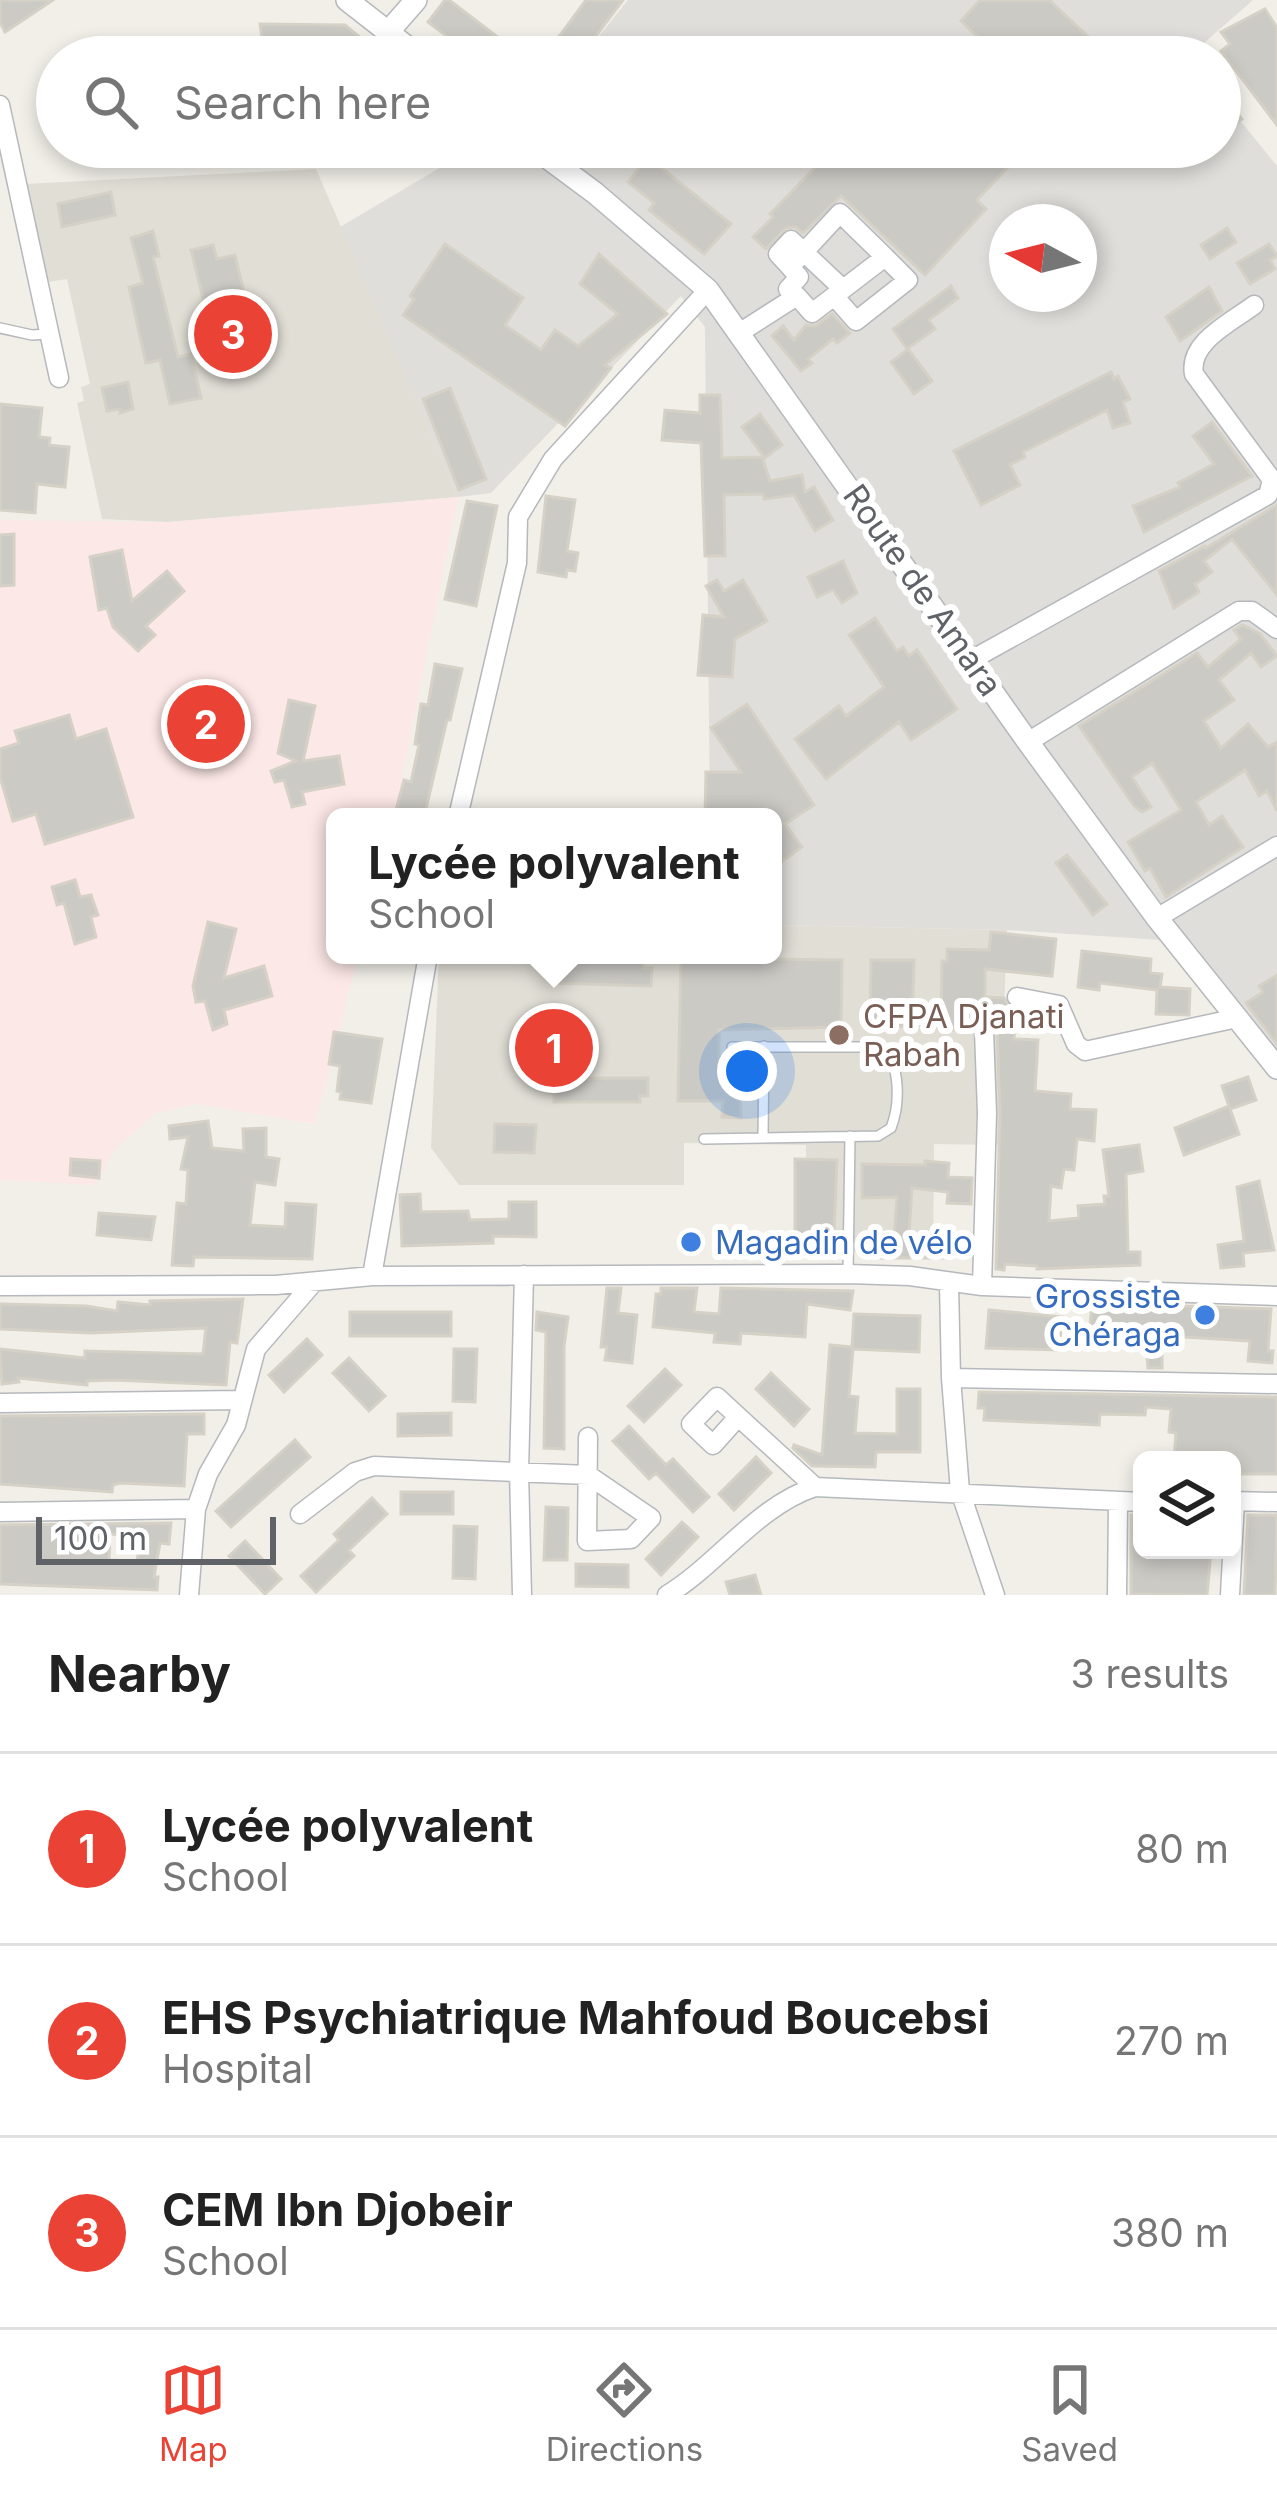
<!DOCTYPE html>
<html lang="en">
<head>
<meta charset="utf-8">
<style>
	body { margin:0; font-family:Inter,sans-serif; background:#f2f2f2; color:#222 }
	.controls { position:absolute; right:36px; bottom:36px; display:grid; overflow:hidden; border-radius:18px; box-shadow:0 6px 18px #0003 }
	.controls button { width:108px; height:108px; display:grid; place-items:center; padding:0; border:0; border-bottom:3px solid #e0e0e0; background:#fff; color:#222; font:60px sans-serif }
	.compass { position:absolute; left:989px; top:204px; width:108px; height:108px; border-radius:50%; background:#fff; box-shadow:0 6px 18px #0003; rotate:277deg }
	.scale { position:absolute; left:36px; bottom:30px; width:240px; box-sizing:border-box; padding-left:12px; border:6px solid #5f6368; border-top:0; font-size:33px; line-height:42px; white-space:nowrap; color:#5f6368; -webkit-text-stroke:9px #fff; paint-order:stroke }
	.you { position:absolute; left:747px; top:1071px; width:42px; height:42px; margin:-30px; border:9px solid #fff; border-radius:50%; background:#1a73e8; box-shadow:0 0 0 18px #1a73e833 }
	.badge { display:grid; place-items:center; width:78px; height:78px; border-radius:50%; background:#ea4335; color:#fff; font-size:39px; font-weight:700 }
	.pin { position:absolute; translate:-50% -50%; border:6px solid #fff; box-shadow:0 3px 12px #0006 }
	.popup { position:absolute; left:326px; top:808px; width:456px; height:156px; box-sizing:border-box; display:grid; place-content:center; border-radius:18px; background:#fff; filter:drop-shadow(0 3px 9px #0005); font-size:39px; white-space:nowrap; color:#767676 }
	.popup b { font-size:45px; color:#222 }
	.popup::after { content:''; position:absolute; left:50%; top:100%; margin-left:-24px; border:24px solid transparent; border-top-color:#fff }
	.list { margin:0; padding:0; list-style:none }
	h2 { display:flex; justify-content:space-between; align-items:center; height:156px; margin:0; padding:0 48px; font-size:51px }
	h2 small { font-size:39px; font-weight:400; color:#767676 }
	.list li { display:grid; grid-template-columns:78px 1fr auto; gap:36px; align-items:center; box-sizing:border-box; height:192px; padding:0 48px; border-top:3px solid #e0e0e0 }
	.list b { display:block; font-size:45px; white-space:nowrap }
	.list p { margin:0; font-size:39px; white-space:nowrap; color:#767676 }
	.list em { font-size:39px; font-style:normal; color:#767676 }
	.icon { flex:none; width:66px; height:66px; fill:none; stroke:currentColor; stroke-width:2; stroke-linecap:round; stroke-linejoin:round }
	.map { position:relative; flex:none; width:1277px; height:1595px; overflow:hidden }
	.search { position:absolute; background:#fff; box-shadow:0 6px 18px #0003; left:36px; right:36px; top:36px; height:132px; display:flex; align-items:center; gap:30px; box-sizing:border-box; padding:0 42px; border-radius:66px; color:#767676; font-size:45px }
	.sheet { height:732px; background:#fff }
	nav { display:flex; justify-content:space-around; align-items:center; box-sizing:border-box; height:168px; border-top:3px solid #e0e0e0; background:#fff; font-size:33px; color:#767676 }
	nav a { display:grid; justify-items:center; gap:6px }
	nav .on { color:#ea4335 }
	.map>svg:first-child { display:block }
</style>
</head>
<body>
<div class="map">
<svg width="1277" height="1595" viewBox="0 0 1277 1595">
	<rect width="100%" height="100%" fill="#f1efe8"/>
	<path fill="#e0deda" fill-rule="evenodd" d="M628 0H1253L1188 57H582Z
		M1220 96 1277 166V1050L1192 942 1007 930 773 925V817H710L705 327 681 296 491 493 458 497 340 227 475 147H1220ZM1007 222H1079V294H1007Z"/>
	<path fill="#e1ded6" d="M316 169 458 497 168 522 102 519 77 403 84 401 81 387 90 384 67 279 48 282 25 184Z
		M773 925 1007 930 999 1145 934 1144 933 1253 807 1251 806 1145 684 1143V1185H459L431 1148 439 955H773Z"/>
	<path fill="#fce8e6" d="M458 497 394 817H335V955H358L315 1124 196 1104 154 1114 115 1149 95 1185 0 1180V520L168 522Z"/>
	<path fill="#cccac5" stroke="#d6d1c6" stroke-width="3" fill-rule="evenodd" d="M0 0H53L5 32 0 22Z
		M445 0H449L524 57H474L428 22Z
		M586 0H623L580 57H544Z
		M980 0H1049L1110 57H966L981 40 961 21Z
		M1265 9 1277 28V125L1221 51 1230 44 1221 32Z
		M260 24 345 25 362 39 329 57H265Z
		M1220 92 1242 119 1220 137Z
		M835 147H1027L977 200 986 209 925 275 841 196 803 233 795 227 786 228 766 249 753 237 773 217 770 214Z
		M648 157 731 224 704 254 649 210 654 203 628 182Z
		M111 192 115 215 62 227 58 204Z
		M1227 228 1236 242 1210 259 1201 245Z
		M153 231 159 256 153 257 178 357 191 354 201 398 170 404 160 360 146 363 129 287 143 283 131 238Z
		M445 244 523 298 505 325 541 350 555 330 578 346 618 314 580 284 599 254 667 314 605 365 611 368 565 426 403 315 414 299 410 296Z
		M1269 244 1277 256 1270 260 1275 269 1250 284 1237 263Z
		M213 245 217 259 235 255 256 343 239 348 242 362 220 367 191 250Z
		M951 286 958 298 929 320 935 329 907 349 893 329Z
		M1209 287 1222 311 1180 341 1166 317Z
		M832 314 850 333 837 343 833 339 808 359 812 363 801 371 772 336 783 326 794 340 806 325 815 326Z
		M908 349 932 381 914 394 891 362Z
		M1111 372 1114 379 1118 376 1130 399 1123 402 1130 423 1113 428 1107 410 1023 452 1025 457 1010 465 1020 485 981 505 954 451Z
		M128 382 133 409 120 413V409L107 411 102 388Z
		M450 388 486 479 459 490 423 399Z
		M700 395H720L722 458 762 457 770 481 802 475 805 492 814 487 833 520 815 531 794 495 764 499 763 494 724 495 725 556H705L701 443 662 440 665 410 700 413Z
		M0 404 42 408 39 437 50 438 49 445 69 447 65 487 37 484 35 513 0 510Z
		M760 414 782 445 765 458 742 427Z
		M1212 422 1252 476 1144 532 1133 506 1180 487 1178 483 1214 464 1193 436Z
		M546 496 575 500 567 551 578 553 575 571 567 570 566 577 538 572Z
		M467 501 497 506 476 606 445 599Z
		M1277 505V595L1232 539 1204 561 1212 572 1195 584 1199 592 1174 608 1159 571 1205 546 1206 548Z
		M14 534V585L0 586V535Z
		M122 550 132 601 167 571 184 591 146 626 155 635 138 651 113 627 107 608 99 610 90 557Z
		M843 561 857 593 842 603 833 590 817 597 808 577Z
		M717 580 724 591 743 580 767 621 735 639 732 677 698 675 703 615 724 617 706 586Z
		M875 618 897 651 903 647 909 656 917 650 957 709 911 740 899 722 826 779 795 739 839 706 846 716 884 687 849 635Z
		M1243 625 1260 634 1277 656 1261 667 1251 653 1219 680 1234 700 1204 721 1221 748 1248 724 1268 747 1277 742V811L1267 791 1259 796 1245 770 1196 802 1209 825 1222 816 1243 847 1166 897 1150 868 1145 871 1128 842 1181 810 1152 763 1132 777 1151 807 1142 812 1134 806 1079 726 1197 653 1208 667 1241 639 1234 630Z
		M435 664 462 669 450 720H447L424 817H394L404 780 411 782 419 745 415 744 421 704 428 705Z
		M289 700 315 706 303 761 339 756 344 784 302 792 305 804 292 807 284 780 275 782 271 771 296 761 278 753Z
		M747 704 814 805 785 824 802 847 773 868V817H705L706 772H741L711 728Z
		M69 715 76 739 106 729 133 817 45 844 36 814 13 821 0 777V749L19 743 15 731Z
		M1067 855 1107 904 1093 915 1056 863Z
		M75 880 80 897 91 895 98 915 91 917 96 937 75 944 64 903 57 905 52 887Z
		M208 922 236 929 224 978 264 966 272 996 224 1010 227 1024 213 1030 205 1001 196 1002 193 986Z
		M991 932 1056 939 1052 976 985 969V997L1004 998 1011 1009 1010 1021H1015L1014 1039 1038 1040 1035 1091 1071 1094 1070 1109 1096 1110 1094 1141 1077 1139 1074 1170 1064 1169 1061 1188 1051 1186 1049 1221 1079 1218 1078 1206 1105 1204 1104 1196H1109L1103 1150 1139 1145 1143 1171 1126 1174 1128 1252H1140V1265L1037 1269V1266L1005 1264 1004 1270 996 1269 1000 1113 997 1029 985 1018 976 1020 971 1030H941L942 961H947V949L989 950Z
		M1082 951 1151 959 1150 973 1162 974 1160 987 1190 989 1189 1015 1156 1014 1157 990 1100 983 1099 990 1078 987Z
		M681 958 842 960 841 1027 719 1030V1066H740L741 1118 722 1117 723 1101H678Z
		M561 960 643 962V968H652L651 986 554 983V966H560Z
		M871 960H914L912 1026 870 1027Z
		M1277 975V1044L1246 1003 1263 992 1259 986Z
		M334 1032 382 1039 371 1103 340 1099 341 1092 337 1091 340 1066 329 1064Z
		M1248 1077 1256 1100 1230 1109 1222 1086Z
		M549 1078H648V1096H640V1102H554V1093H549Z
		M1229 1106 1239 1134 1184 1155 1175 1128Z
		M208 1121 212 1148 244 1151 243 1129 266 1128V1157L279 1159 275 1185 255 1182 250 1225 285 1227 286 1203 316 1205 312 1259 194 1257 193 1266 172 1265 177 1203 186 1204 188 1170 181 1169 188 1137 170 1139 169 1126Z
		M495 1124 536 1125 534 1153 494 1152Z
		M71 1159 100 1161 99 1178 70 1175Z
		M795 1159 837 1160 833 1257 791 1253 795 1240Z
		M925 1161 949 1163 948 1177 972 1178 971 1204 947 1203 948 1192 912 1188 909 1234 947 1235V1258H874L876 1238 894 1240 897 1197 862 1198V1164L925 1165Z
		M1259 1181 1274 1250 1243 1253 1244 1266 1221 1268 1218 1245 1244 1241 1237 1187Z
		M420 1194 421 1212 468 1211 470 1220 509 1219V1202H536V1237L493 1236V1243L402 1246 400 1195Z
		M99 1213 155 1217 151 1240 97 1235Z
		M607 1288H621L618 1313 637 1315 632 1363 605 1360 607 1347H601Z
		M661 1288H697L694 1312 719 1314 721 1288 853 1291 850 1310 807 1304 805 1337 741 1333 740 1344 714 1342 715 1333 653 1327 656 1294H661Z
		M243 1299 237 1343 230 1342 226 1385 114 1380 87 1381V1385L18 1378 19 1382 2 1384 0 1349 85 1358V1351L203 1354 206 1328 91 1333 0 1329V1304L86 1306 117 1311 118 1302 150 1305V1301Z
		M1092 1303 1271 1309 1268 1351H1273L1272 1363 1248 1361 1250 1341 1168 1336V1340H1162V1368H1148L1146 1341 1089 1337Z
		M989 1310 1062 1317 1059 1350 986 1348Z
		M350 1312H451V1336H350Z
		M537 1312 568 1317 564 1346V1449L544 1448 546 1332 536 1330Z
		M854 1314 920 1316 919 1352 853 1349 849 1396 858 1397 855 1433 897 1434V1389H920V1452H876L875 1467 812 1466 793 1448 794 1445 822 1455 830 1345 852 1347Z
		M307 1339 322 1355 284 1392 269 1375Z
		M454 1349H477L475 1402 453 1401Z
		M349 1358 385 1396 369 1411 333 1373Z
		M665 1369 681 1385 644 1422 628 1406Z
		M771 1373 809 1409 794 1426 756 1389Z
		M979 1392 1277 1397V1474H1232V1460H1174L1176 1433 1169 1432 1171 1409 1146 1407 1145 1415 1100 1414 1099 1425 984 1420 985 1408H978Z
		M451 1413V1435L398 1436V1414Z
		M204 1414V1434H187L184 1486 120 1483 113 1485 112 1492 0 1484V1416Z
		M629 1426 666 1465 673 1459 709 1497 693 1512 656 1473 649 1479 613 1441Z
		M295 1440 310 1457 231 1527 216 1511Z
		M756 1457 771 1473 734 1510 719 1494Z
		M401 1492H453V1514H401Z
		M372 1498 387 1514 349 1550 354 1556 316 1592 301 1576 339 1540 334 1534Z
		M546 1507 568 1508 567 1560H544Z
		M1131 1515H1142V1550L1211 1551 1207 1595 1131 1594Z
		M1248 1515H1277L1275 1595H1244Z
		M682 1522 698 1537 661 1575 646 1559Z
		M171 1523 169 1544 160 1543 154 1577H158L157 1590 0 1584V1525ZM110 1534 141 1535 137 1561 109 1560Z
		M454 1526 477 1527 475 1579 453 1578Z
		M245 1541 281 1579 265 1594 229 1556Z
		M576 1564 628 1565V1587L576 1586Z
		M755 1575 761 1595H730L726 1582Z"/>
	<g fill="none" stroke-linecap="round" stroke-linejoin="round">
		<g stroke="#b5b8bc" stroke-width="12">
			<path id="service" d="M0 328 32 335 48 334
				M763 1138 764 1046
				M704 1139 878 1136 891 1128C900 1105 901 1064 882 1047H732
				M848 1274 850 1136"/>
		</g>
		<g stroke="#b5b8bc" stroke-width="21">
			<path id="minor" d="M0 105 59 378
				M790 267 778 254 791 240 843 289
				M834 296 856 321 908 280 885 257
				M739 333 797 296 812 313 885 257 840 213 790 267 799 277 788 289 797 296
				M973 659 1268 495 1272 480 1194 374C1188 342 1232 322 1254 305
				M1028 742 1239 611H1252L1277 629
				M458 817 517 563 518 517 553 459 708 290
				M1157 918 1277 846
				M1017 997 1059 1005 1076 1044 1085 1051 1237 1018
				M372 1276 428 955
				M949 1284 951 1378 960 1491 995 1595
				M0 1286 276 1285 372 1276 848 1274 910 1276 982 1286 1277 1296
				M982 1286 987 1113 984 1031
				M951 1378 1277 1384
				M0 1403 242 1400
				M738 1417 713 1445 691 1424 717 1397 815 1487
				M1232 1501 1277 1502
				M0 1512 196 1509
				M300 1514 355 1472 374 1466 588 1475 651 1518 631 1539 587 1541 588 1437
				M189 1595 196 1509 208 1474 236 1425 256 1349 314 1282
				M522 1595 519 1471 524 1275
				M667 1595C718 1564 757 1506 815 1487L1142 1502
				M1117 1595 1118 1502
				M1230 1595 1235 1501"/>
		</g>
		<g stroke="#b5b8bc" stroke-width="24">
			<path id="tertiary" d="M347 0 420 57
				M389 31 416 0
				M533 147 595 193 708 290 1028 742 1157 918 1277 1068"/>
		</g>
		<use href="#service" stroke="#fff" stroke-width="9"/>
		<use href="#minor" stroke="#fff" stroke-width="18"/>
		<use href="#tertiary" stroke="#fff" stroke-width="21"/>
	</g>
	<circle fill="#8d6e63" stroke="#fff" stroke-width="4.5" cx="839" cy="1035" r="12"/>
	<g fill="#3f7fe0" stroke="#fff" stroke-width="4.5">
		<circle cx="691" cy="1242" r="12"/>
		<circle cx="1205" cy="1315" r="12"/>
	</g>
	<g text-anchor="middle" stroke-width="12" stroke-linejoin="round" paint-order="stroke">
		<g font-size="33" fill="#5f6368" stroke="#fff">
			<text transform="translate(923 590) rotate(55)" y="12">Route de Amara</text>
		</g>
		<g font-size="33" fill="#785e54" stroke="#fff" text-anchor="start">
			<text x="863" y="1028">CFPA Djanati<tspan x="863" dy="38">Rabah</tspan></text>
		</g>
		<g font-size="33" fill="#366cbe" stroke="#fff" text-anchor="start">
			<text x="715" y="1254">Magadin de vélo</text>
			<text x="1181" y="1308" text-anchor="end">Grossiste<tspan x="1181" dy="38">Chéraga</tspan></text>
		</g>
	</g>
</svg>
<div class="controls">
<button><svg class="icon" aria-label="layers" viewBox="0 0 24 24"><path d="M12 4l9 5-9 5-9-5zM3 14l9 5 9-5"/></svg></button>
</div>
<svg class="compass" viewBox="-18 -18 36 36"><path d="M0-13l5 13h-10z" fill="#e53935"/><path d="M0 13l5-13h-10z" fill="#767676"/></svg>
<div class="scale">100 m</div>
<div class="you"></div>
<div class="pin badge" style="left:554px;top:1048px">1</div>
<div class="popup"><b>Lycée polyvalent</b>School</div>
<div class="pin badge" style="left:206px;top:724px">2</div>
<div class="pin badge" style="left:233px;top:334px">3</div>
<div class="search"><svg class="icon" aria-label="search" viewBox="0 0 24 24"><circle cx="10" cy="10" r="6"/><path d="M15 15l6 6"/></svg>Search here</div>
</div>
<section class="sheet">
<h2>Nearby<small>3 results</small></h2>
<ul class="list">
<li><span class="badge">1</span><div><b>Lycée polyvalent</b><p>School</p></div><em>80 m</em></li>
<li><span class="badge">2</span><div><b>EHS Psychiatrique Mahfoud Boucebsi</b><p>Hospital</p></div><em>270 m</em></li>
<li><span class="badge">3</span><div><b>CEM Ibn Djobeir</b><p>School</p></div><em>380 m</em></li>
</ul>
</section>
<nav>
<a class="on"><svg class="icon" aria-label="map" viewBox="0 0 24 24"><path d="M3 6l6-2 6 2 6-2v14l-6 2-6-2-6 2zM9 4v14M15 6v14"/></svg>Map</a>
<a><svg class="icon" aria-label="directions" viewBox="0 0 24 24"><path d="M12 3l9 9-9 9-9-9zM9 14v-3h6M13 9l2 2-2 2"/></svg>Directions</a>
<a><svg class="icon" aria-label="saved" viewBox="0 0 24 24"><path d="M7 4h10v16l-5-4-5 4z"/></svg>Saved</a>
</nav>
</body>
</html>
